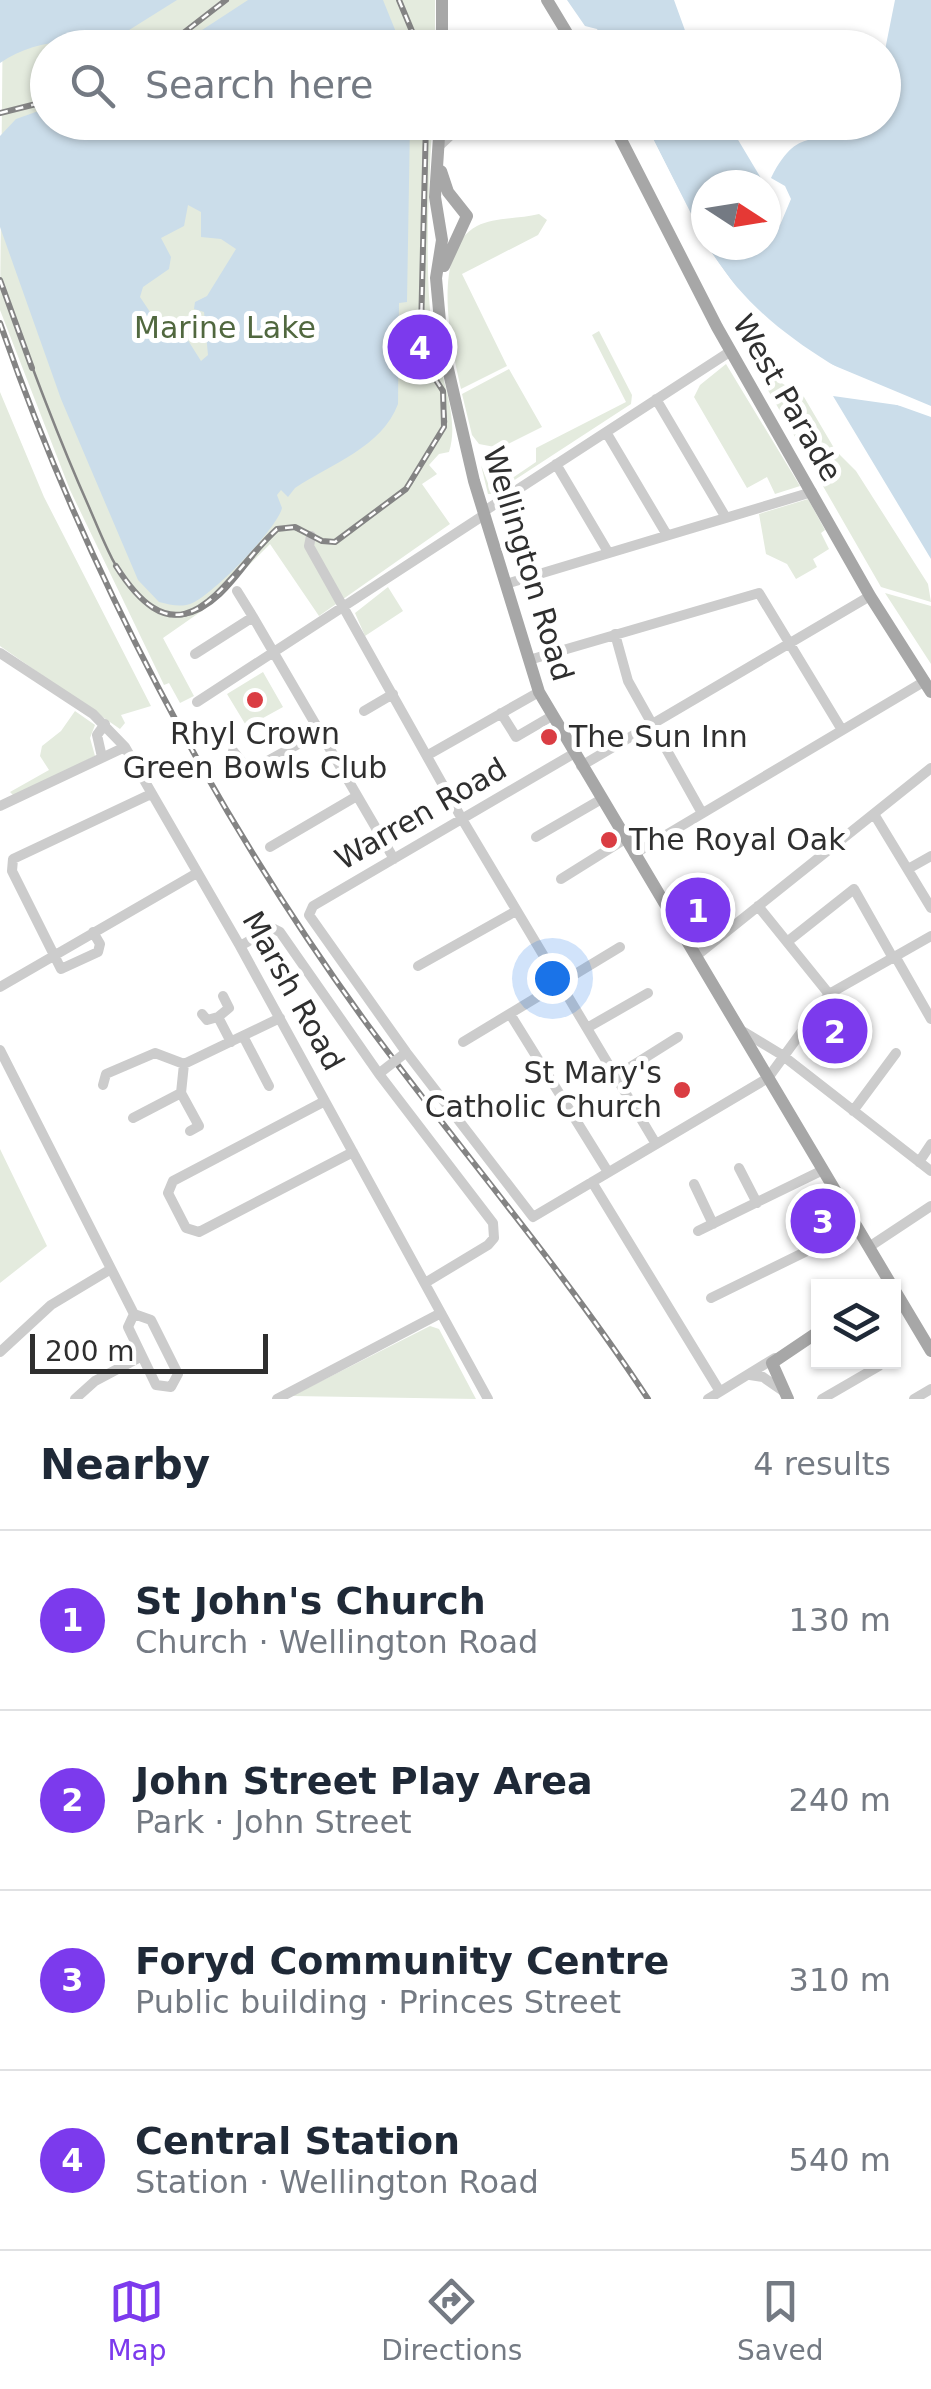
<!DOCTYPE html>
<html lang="en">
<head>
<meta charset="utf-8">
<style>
	body { margin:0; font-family:"DejaVu Sans",sans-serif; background:#f2f2f3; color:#1f2937 }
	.controls { position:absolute; right:30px; bottom:30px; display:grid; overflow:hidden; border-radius:0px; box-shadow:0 2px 8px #0004 }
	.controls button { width:90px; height:90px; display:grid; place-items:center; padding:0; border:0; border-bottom:2px solid #e0e1e3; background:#fff; color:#1f2937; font:50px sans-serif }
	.compass { position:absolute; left:691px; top:170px; width:90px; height:90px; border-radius:50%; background:#fff; box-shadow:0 2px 8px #0004; rotate:102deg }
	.scale { position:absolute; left:30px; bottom:25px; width:238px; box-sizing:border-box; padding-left:10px; border:5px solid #2f2f2f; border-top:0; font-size:28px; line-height:35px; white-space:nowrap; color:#2f2f2f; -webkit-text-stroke:8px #fff; paint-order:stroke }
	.you { position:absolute; left:552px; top:978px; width:35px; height:35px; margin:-25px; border:8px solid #fff; border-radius:50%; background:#1a73e8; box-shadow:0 0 0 15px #1a73e833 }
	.badge { display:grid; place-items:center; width:65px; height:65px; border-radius:50%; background:#7c3aed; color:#fff; font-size:32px; font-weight:700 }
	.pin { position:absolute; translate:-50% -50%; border:5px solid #fff; box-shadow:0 2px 10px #0006 }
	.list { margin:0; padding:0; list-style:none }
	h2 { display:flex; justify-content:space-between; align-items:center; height:130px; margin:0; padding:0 40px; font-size:42px }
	h2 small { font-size:32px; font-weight:400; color:#747a83 }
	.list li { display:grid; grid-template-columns:65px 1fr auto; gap:30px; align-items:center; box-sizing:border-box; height:180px; padding:0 40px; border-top:2px solid #e0e1e3 }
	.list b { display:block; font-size:38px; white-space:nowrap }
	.list p { margin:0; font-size:32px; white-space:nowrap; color:#747a83 }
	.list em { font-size:32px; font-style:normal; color:#747a83 }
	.icon { flex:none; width:55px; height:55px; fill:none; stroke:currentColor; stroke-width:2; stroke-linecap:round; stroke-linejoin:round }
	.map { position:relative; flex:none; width:931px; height:1399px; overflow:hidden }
	.search { position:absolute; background:#fff; box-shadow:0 2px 8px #0004; left:30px; right:30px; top:30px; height:110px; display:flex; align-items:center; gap:25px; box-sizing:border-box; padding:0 35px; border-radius:55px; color:#747a83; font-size:38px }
	.sheet { height:850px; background:#fff }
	nav { display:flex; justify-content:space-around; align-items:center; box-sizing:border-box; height:140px; border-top:2px solid #e0e1e3; background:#fff; font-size:28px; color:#747a83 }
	nav a { display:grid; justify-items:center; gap:5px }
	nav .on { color:#7c3aed }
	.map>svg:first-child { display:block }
</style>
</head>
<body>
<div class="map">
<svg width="931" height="1399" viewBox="0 0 931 1399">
	<rect width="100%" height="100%" fill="#fff"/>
	<path fill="#e4ebde" d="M3 0H435V47L48 48V122L432 123C429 192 424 261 432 331 437 369 461 415 449 452L439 454 429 465 437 474 422 484 450 524 319 616 270 544 206 608 163 638 194 696 180 703 169 683 164 685 70 490 0 310Z
		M539 214 547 220 538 235 462 274 507 366 461 389C452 348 429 252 477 226 494 217 520 219 539 214Z
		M599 331 632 395 631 404 493 494H488L481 465 489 486 496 489 536 462V448L626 402 592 335Z
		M754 356 772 377 804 397 834 448 814 470 750 359Z
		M726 364 800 486 775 494 767 477 747 488 694 397 700 385Z
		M509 369 542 427 500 448 479 444 472 435 462 394Z
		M0 392 44 497 151 706 121 715 125 723 120 729 0 646Z
		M837 452 856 471 928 584 931 602 881 587 816 474Z
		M808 499 825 530 821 533 829 549 813 559 817 567 796 579 787 564 766 554 759 514Z
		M388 587 403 611 365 636 355 613Z
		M885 593 931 606V664Z
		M263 672 283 707 247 727 227 694Z
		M75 711 95 725 90 738 95 756 14 796 10 792 49 770 40 756 42 746 61 731Z
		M831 1005 861 1027 840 1054 810 1032Z
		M0 1149 47 1246 0 1283Z
		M430 1326 439 1329 476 1399 292 1396Z"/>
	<path fill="#cbddea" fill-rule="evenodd" d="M0 0H177L102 47C67 37 31 42 0 63Z
		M248 0H383L402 47H176Z
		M567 0H674L691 47H606L597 29 585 26Z
		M895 0H931V559L833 396 904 406C826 362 754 325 707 245H766V210L780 225 791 199 785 186 771 178C801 118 821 153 853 123L884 122V55Z
		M47 108 48 122 410 123 407 302 399 303 398 404C382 447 331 464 295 488L288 497 281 490 277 495 282 508C277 529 211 597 190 604 180 607 170 605 159 602L138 580 61 399 0 227V136L16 119ZM188 205 201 212V237L221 239 236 249 207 296 195 302 194 309 204 312 208 355 201 361 184 334 162 330 140 297 143 287 169 269 171 257 161 238 184 226Z
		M645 123H728L765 185H706V243Z"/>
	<path fill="#fff" d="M640 122 645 123 706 245 746 301 788 338 828 363 931 406V417L889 402 829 393 885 396 805 355 742 304 698 239Z"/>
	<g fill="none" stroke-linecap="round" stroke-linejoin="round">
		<path stroke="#ccc" stroke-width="10" d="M439 146 454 132 481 122
			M656 399 725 516
			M606 432 667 535
			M556 464 608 552
			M483 512 731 351
			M311 536 309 546 462 819 656 1144
			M506 584 812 492
			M237 591 253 617
			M615 634 628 681 702 813
			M0 653 93 714 125 747 240 946 488 1399
			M195 654 253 617 394 859
			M529 660 759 593 842 730
			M197 702 484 515
			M364 711 393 694
			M501 713 516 737 552 716
			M233 751 246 767 255 768 320 732
			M573 754 313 906 309 915 406 1052 533 1217 768 1078 829 994 931 936
			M428 755 539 692
			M102 757 97 735 105 724
			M581 766 870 596
			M0 806 125 747
			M874 814 931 908
			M536 837 600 800
			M270 847 357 796
			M634 854 925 681
			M908 869 931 856
			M561 879 625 839
			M758 906 829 994
			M93 932 100 944 98 952 61 969 12 871 13 859 151 794
			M787 942 854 889 893 958
			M240 946 272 928 280 932 379 1074 493 1223 494 1238 488 1245 425 1283
			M696 956 931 768
			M895 956 931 1019
			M418 966 516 911
			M0 987 197 873
			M223 996 229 1008 218 1017 231 1042
			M202 1014 207 1020 218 1017
			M510 1014 608 1172
			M587 1028 648 993
			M744 1032 782 1055 931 1171
			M243 1036 269 1086
			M463 1042 620 947
			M0 1050 134 1314
			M184 1064 181 1093 199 1126 190 1131
			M616 1076 678 1037
			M103 1085 106 1074 155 1053 184 1064 280 1018
			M325 1101 173 1181 168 1193 186 1228 199 1232 353 1152
			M853 1111 896 1053
			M133 1118 181 1093
			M919 1162 931 1144
			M739 1168 757 1203
			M592 1182 719 1390
			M694 1184 713 1224
			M698 1231 823 1170
			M869 1247 931 1206
			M711 1298 856 1227
			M134 1314 151 1320 178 1374 171 1387 156 1385 128 1327Z
			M0 1352 51 1305 111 1269
			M750 1375 763 1377 783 1391
			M75 1399 95 1381 142 1356
			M277 1399 441 1313
			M708 1399 775 1358
			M822 1399 879 1366
			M914 1399 931 1389"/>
		<path stroke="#a7a7a7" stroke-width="12" d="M442 0V48
			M547 0 576 48
			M440 122 435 197 442 240 436 278 442 343 474 481 539 692 892 1286
			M612 122 717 327 870 596 931 692
			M441 171 448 192 467 216 444 266
			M894 1289 931 1351
			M788 1399 772 1363 818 1332"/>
		<path stroke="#848484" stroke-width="2.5" d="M399 0 419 48
			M164 48 226 0
			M0 113 48 101
			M0 280C28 356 56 433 89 507 102 537 114 570 136 594 147 607 165 618 183 616 224 610 250 555 277 529 299 522 313 544 335 542L411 484 446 422 443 391 427 366 421 330 426 122"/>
		<g stroke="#848484" stroke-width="6">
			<path id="rail" d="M399 0 419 48
				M164 48 226 0
				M0 113 48 101
				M0 280 32 368
				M0 323C86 571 213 812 367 1024 460 1150 562 1268 648 1399
				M116 566C183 672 222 580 277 529L295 527 322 541 335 542 406 489 444 427 443 391 427 366 421 330 426 122"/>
		</g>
		<use href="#rail" stroke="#fff" stroke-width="2.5" stroke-dasharray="8" stroke-linecap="butt"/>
		<path stroke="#ccc" stroke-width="10" d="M381 1072 404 1054"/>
	</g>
	<g fill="#da3d43" stroke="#fff" stroke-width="4">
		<circle cx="255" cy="700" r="10"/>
		<circle cx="549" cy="737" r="10"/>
		<circle cx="609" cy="840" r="10"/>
		<circle cx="682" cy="1090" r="10"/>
	</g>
	<g text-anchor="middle" stroke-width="10" stroke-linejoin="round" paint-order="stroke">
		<g font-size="30" fill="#51683f" stroke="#fff">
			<text x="225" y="338">Marine Lake</text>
		</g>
		<g font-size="30" fill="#2f2f2f" stroke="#fff">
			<text transform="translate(787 398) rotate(60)" y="10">West Parade</text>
			<text transform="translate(528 564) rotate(73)" y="10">Wellington Road</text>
			<text transform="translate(421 814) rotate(-30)" y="10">Warren Road</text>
			<text transform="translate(293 991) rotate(61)" y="10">Marsh Road</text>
		</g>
		<g font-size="30" fill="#2f2f2f" stroke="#fff" text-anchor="start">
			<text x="255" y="744" text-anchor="middle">Rhyl Crown<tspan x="255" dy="34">Green Bowls Club</tspan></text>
			<text x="569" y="747">The Sun Inn</text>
			<text x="629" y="850">The Royal Oak</text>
			<text x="662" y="1083" text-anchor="end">St Mary's<tspan x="662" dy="34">Catholic Church</tspan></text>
		</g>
	</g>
</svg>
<div class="controls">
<button><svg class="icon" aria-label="layers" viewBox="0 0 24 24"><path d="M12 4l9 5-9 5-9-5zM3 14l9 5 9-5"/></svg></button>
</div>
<svg class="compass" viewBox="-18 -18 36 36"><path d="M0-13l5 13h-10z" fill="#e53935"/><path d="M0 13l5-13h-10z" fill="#747a83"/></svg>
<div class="scale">200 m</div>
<div class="you"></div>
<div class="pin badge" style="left:698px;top:910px">1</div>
<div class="pin badge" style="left:835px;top:1031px">2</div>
<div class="pin badge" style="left:823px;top:1221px">3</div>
<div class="pin badge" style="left:420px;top:347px">4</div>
<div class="search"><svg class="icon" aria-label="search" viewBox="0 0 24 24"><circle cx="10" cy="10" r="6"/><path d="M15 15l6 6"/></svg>Search here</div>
</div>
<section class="sheet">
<h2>Nearby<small>4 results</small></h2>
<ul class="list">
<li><span class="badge">1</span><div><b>St John's Church</b><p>Church · Wellington Road</p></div><em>130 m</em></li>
<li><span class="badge">2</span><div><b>John Street Play Area</b><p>Park · John Street</p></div><em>240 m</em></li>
<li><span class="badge">3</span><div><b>Foryd Community Centre</b><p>Public building · Princes Street</p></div><em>310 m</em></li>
<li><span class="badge">4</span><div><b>Central Station</b><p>Station · Wellington Road</p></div><em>540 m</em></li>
</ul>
</section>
<nav>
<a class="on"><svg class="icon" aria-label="map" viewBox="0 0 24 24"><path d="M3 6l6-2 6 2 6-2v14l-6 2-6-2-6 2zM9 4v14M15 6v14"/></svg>Map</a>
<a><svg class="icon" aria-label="directions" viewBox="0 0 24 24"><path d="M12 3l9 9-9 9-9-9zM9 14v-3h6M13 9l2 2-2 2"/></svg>Directions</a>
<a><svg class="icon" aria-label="saved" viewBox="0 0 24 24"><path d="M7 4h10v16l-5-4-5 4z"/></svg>Saved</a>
</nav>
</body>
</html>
